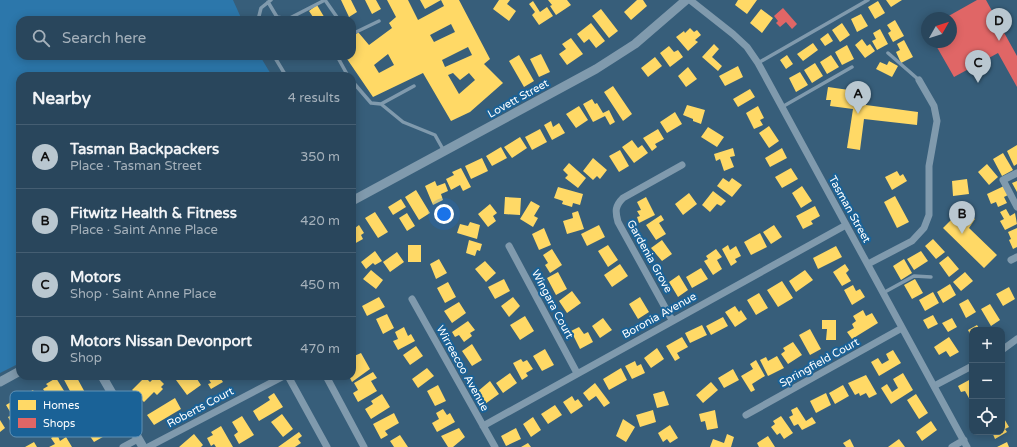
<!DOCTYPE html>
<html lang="en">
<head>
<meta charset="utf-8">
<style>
	body { margin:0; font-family:"Varela Round",sans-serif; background:#355065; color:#f1f3f6 }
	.controls { position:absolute; right:12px; bottom:12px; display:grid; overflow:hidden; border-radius:8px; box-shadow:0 2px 10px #0003 }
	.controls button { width:36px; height:36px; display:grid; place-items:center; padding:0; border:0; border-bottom:1px solid #455e72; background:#29465c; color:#f1f3f6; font:20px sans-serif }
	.compass { position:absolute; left:921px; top:12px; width:36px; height:36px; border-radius:50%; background:#29465c; box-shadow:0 2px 10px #0003; rotate:51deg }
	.you { position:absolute; left:444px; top:214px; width:14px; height:14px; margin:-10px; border:3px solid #fff; border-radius:50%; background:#1a73e8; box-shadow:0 0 0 6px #1a73e833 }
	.badge { display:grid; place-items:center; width:26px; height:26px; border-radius:50%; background:#b9c7d0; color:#111; font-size:13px; font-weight:700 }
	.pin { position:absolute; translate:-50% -33px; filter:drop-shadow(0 1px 2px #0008) }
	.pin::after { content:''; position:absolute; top:21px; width:14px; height:12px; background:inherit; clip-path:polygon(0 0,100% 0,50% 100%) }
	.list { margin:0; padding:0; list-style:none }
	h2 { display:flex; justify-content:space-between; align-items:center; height:52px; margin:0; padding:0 16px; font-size:17px }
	h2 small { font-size:13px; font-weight:400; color:#a5b1bb }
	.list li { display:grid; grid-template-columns:26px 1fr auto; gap:12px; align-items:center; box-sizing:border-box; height:64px; padding:0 16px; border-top:1px solid #455e72 }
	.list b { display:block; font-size:15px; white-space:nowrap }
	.list p { margin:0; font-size:13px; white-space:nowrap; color:#a5b1bb }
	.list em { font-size:13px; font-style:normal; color:#a5b1bb }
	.icon { flex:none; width:22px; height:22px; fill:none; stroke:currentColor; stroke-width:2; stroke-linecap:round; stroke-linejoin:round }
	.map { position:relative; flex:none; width:1017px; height:447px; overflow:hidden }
	.search { position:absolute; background:#29465c; box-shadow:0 2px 10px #0003; left:16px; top:16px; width:340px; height:44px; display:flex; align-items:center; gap:10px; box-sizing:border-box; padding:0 14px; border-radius:12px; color:#a5b1bb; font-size:15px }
	.panel { position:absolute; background:#29465c; box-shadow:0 2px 10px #0003; left:16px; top:72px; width:340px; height:308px; border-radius:12px }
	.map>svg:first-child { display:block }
</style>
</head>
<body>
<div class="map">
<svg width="1017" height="447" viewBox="0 0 1017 447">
	<rect width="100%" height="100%" fill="#375e7a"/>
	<path fill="#2c77ab" d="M0 0H233L242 20H20V56H260L272 76H20V363L0 373Z"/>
	<path fill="#ffd966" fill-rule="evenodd" d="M341 0H351L357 12 349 17Z
		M365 0H376L381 9 372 14Z
		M387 0H408L418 20 444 6 441 0 425 9 420 0H459L490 59 484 64 503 83 470 112 451 121 423 73 373 97 345 56H352V38L358 32 369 45 392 28 389 23 396 17ZM451 24 455 32 434 42 430 35ZM468 47 472 55 445 67 442 60ZM388 54 394 65 379 73 374 65ZM453 73 460 80 469 73 475 80 459 94 448 75Z
		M499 0H510L507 4 516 11 509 21 493 9Z
		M548 0H567L571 5 556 15 550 6 552 5Z
		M637 0H643L647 6 631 20 624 12Z
		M738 0H757L747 14 735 5Z
		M886 0H902L891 7Z
		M533 1 540 12 547 7 553 16 539 25 532 15 535 12 529 4Z
		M878 1 885 13 875 19 868 7Z
		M317 5 326 20H315L309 11Z
		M601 9 618 31 609 38 592 16Z
		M761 9 773 18 762 33 750 23Z
		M861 14 868 26 857 32 851 19Z
		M895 20 904 36 893 42 888 33 891 31 887 25Z
		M591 23 605 41 596 48 589 39 584 43 577 34Z
		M842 23 850 35 840 42 832 30Z
		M690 28 694 32 697 30 701 35 695 40 698 42 688 51 676 37 684 31 685 33Z
		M880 29 888 44 877 50 872 41 876 39 873 33Z
		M828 33 833 41 825 46 820 39Z
		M571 38 583 54 567 65 559 54 566 49 562 44Z
		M862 39 867 46 870 44 875 51 865 58 855 45Z
		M904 40 913 57 901 63 896 52 900 50 897 44Z
		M813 43 818 50 803 61 797 54Z
		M714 44 719 49 712 57 722 66 718 71 702 57Z
		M847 45 854 59 842 65 835 52Z
		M669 46 674 52 678 50 683 57 670 67 660 53Z
		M541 54 550 72 539 77 530 59Z
		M519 55 534 81 524 87 509 61Z
		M787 55 793 64 786 69 780 60Z
		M831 55 839 67 827 74 820 62Z
		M655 57 662 66 648 77 641 68Z
		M889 61 898 66 892 77 876 69 880 62 887 65Z
		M815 63 823 76 812 83 804 70Z
		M738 66 743 77 725 86 719 76Z
		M688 67 697 79 686 87 678 76Z
		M800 72 808 85 796 92 789 78Z
		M613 86 632 114 623 121 604 92Z
		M828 87 856 91 854 101 866 102V105L918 112 917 125 864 119 860 150 847 148 853 109 830 106 831 100H826Z
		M750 89 755 97 738 107 733 99Z
		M592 99 595 104 597 103 603 113 609 110 615 122 610 125 605 116 593 122 583 104Z
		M687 105 705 110 701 124 693 121V119L683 115Z
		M579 106 588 120 576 128 566 114Z
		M758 106 764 118 760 120 763 125 754 129 746 113Z
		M675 112 682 124 667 133 660 122Z
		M551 121 553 127 559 123 565 133 552 140 544 125Z
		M769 126 779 141 769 148 759 133Z
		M708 127 724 137 717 147 701 137Z
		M540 129 547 142 532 150 525 137Z
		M658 129 664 139 655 144 657 147 652 151 643 138Z
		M520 137 527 148 512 158 504 147Z
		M632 140 638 148 642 145 648 153 634 163 622 147Z
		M1017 145V164L1014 166 1007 151Z
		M501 147 507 158 492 166 486 156Z
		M733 148 735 156 730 157 734 167 724 171 720 159 716 161 714 154Z
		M782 148 787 158 770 167 765 158Z
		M620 150 629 166 619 172 609 156Z
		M1003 153 1013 170 1002 176 993 159Z
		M482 158 488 171 471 179 465 166Z
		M593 158 607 170 600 179 597 176 593 180 583 171Z
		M569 163 586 178 578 188 565 178 568 175 563 170Z
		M987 164 998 177 989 185 978 172Z
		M461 168 471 187 463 191 460 185 451 190 446 179 454 175 452 172Z
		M791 168 798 179 782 188 775 177Z
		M897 171 900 176 903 174 907 181 892 190 885 177Z
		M723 178 729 182 732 178 742 185 732 197 717 186Z
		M967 179 969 194 953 196 952 181Z
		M435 181 437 186 445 183 448 191 441 194 443 200 433 205 425 186Z
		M1017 181V192L1012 183Z
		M802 186 812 201 801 208 792 193Z
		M1004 186 1008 195 1004 197 1007 203 998 207 996 202 991 204 987 194Z
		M558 187 583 194 580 205 573 203 572 207 562 204 563 201 554 198Z
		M416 190 430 213 419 220 405 197Z
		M713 191 726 201 721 206 717 204 710 212 702 205Z
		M689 193 697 204 683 215 675 204Z
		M895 196 909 222 897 228 884 202Z
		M505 197 521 198 520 215 504 214Z
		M646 197 655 215 639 223 637 217 640 216 637 211 641 210 637 202Z
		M401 199 406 207 393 215 388 207Z
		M531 201 540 206 534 216 538 218 533 227 520 219Z
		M490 204 497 213 493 216 496 221 488 227 478 214Z
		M815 206 820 216 811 221 813 224 803 229 796 216Z
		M965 209 975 219 969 228 997 255 984 268 943 228 959 212 960 214Z
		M1006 209 1010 216 1015 213 1017 224 1005 230 1000 221 1004 219 1000 212Z
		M578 211 584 229 567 234 563 221 573 218 572 213Z
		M375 212 388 232 378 238 365 218Z
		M407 213 415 226 407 231 399 218Z
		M661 215 664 220 659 223 666 234 656 240 646 225Z
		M470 222 480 225 477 239 457 233 460 224 468 226Z
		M352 223 355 228 359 225 364 233 361 235 363 239 354 244 352 241Z
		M599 225 605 237 587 246 581 234Z
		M774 225 782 237 771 244 763 232Z
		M544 228 551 245 539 250 532 234Z
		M1017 228V247L1013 249 1009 240 1011 239 1008 232Z
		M760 233 767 247 751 255 744 242Z
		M933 239 945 252 936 259 925 246Z
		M469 240 482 244 480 251 477 250 475 256 466 253Z
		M662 240 672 254 662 261 651 248Z
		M408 245H421V262H408Z
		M608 245 618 260 608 267 598 251Z
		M728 245 730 250 736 246 741 256 735 259 737 262 731 266 722 249Z
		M836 246 842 257 818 269 813 258Z
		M552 249 562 265 550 273 545 265 548 263 543 255Z
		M716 249 722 257 717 260 722 269 713 275 704 261 708 259 706 256Z
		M375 251 382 261 375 265 373 263 366 269 361 262Z
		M921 251 928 261 914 270 907 259Z
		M397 252 404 262 390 272 383 262Z
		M948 256 959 269 949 277 939 263Z
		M439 259 447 273 436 279 430 264Z
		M904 259 912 273 901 280 893 266Z
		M485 261 496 273 486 282 475 269Z
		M620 264 628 276 612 287 604 275Z
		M845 264 849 270 846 273 851 281 842 286 833 272Z
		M701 268 708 279 692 288 686 277Z
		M371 270 383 280 376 289 363 279Z
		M805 270 813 280 796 292 789 281Z
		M558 272 567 289 556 295 547 278Z
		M965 272 973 281 961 291 953 282Z
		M679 275 688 290 678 297 669 282Z
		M504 279 510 291 495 299 488 287Z
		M915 279 923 293 912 299 904 285Z
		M782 281 793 298 778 307 767 290Z
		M448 282 456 297 445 303 437 288Z
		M950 284 956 295 943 303 937 292Z
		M853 285 856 291 860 289 865 297 852 305 844 290Z
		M1009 287 1015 299 1003 306 996 294Z
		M572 291 581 303 567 313 559 301Z
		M933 292 939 303 925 311 919 300Z
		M759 293 768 308 756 315 747 300Z
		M379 297 385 307 367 316 362 306Z
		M513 297 520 306 509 317 501 306Z
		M640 297 649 312 638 319 629 304Z
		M968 299 976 312 966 318 959 304Z
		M459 302 466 313 452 323 444 311Z
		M990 304 1000 320 991 326 981 309Z
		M735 306 739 312 741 310 747 319 735 327 725 312Z
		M863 310 866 316 872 313 878 323 852 339 847 332 854 328 852 324 856 321 853 316Z
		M387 314 394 328 383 334 376 319Z
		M933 315 938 324 928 329 923 320Z
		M525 316 534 331 520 340 510 325Z
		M723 317 728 326 711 335 706 326Z
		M603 318 612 330 600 338 592 326Z
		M952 318 957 327 948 332 942 323Z
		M822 320H836V340H826L827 329H822Z
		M468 321 475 330 470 333 472 336 464 342 459 335 455 337 452 332Z
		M702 325 707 335 690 343 685 333Z
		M977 325 980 330H972V338L968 330Z
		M404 327 408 336 411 334 415 341 398 350 393 341 398 339 395 332Z
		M579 327 584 334 588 332 593 342 580 349 571 331Z
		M810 329 821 349 810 355 799 335Z
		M682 337 688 347 677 353 680 358 675 361 666 346Z
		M949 337 959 352 950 357 946 351 939 355 934 347Z
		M793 342 802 355 788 364 781 354 785 351 783 348Z
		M472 344 482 360 472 366 462 351Z
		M416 346 423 356 410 365 403 355Z
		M657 348 664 359 651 368 644 358Z
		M545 349 554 365 542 371 533 356Z
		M893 350 901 363 879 376 871 362 878 358 882 364 889 360 886 354Z
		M361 353 370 369 352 382 349 376H352V357Z
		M777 356 784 368 768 376 760 360 766 357 768 361Z
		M521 359 523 362 527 360 533 369 526 373 528 376 522 380 513 363Z
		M756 360 765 376 752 384 755 390 751 392 741 376 753 369 750 364Z
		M635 361 637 366 641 364 645 373 632 379 625 366Z
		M427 368 434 376 418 388 412 379Z
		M621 368 627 380 609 390 603 379Z
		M733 369 739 380 724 388 718 378Z
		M373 372 377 378 371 381 377 391 358 402 353 393 358 390 354 383Z
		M510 373 517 383 503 393 496 383Z
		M903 373 913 390 891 404 881 388 887 384 892 392 898 388 893 379Z
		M866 375 877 394 869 398 866 393 860 396 859 393 855 395 848 383Z
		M62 376H76L88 398 77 404Z
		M156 376 164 384 161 387 163 389 157 395 154 392 144 402 132 390 145 377 150 382Z
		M181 376H195L201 385 187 395 176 380Z
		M207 376H219L223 382 211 389 208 384 211 383Z
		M56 378 66 394 52 403 43 389 48 386 46 384Z
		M971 379 972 399 970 400 965 391 961 392 958 386Z
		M490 381 499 394 485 404 477 392Z
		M711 382 718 390 703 403 696 395Z
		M595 383 610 403 604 407 596 396 589 401 583 393Z
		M438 385 446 401 435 406 427 391Z
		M843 385 849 396 835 404 829 393Z
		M33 390 48 417 39 422 29 404 25 407 19 398Z
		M664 391 669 405 657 408 653 394Z
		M274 393 283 407 259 421 253 411 270 400 268 397Z
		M826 393 831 405 816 413 810 401Z
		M382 394 390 407 371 419 365 409 373 404 371 401Z
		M916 394 928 413 919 419 907 400Z
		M572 396 575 401 578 399 583 406 571 414 563 402Z
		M175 398 181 409 154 425 147 415Z
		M16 399 27 417 13 426 8 417 12 415 6 405Z
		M555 405 562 415 548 424 541 414Z
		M797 407 806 421 812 417 816 423 802 430 798 424 794 426 789 417 793 415 791 410Z
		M443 409 447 415 450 413 455 422 437 432 432 423 439 419 436 413Z
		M653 410 656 422 640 427 636 415Z
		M715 410 718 428 707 430 705 421 701 422 699 414Z
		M394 413 399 423 385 431 388 435 381 439 373 424Z
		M282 414 293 429 283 437 271 422Z
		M1002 415 1009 427 1005 429 1007 432 995 439 992 432H1002Z
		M242 416 254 435 239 444 234 435 238 432 232 422Z
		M781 416 793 433 784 439 780 433 777 435 771 427 775 424 773 421Z
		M533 417 541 430 531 437 523 424Z
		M623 419 635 427 626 442 616 436Z
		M0 420 5 428 0 432Z
		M931 421 937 430 922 441 916 432Z
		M102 423 108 434 94 442 87 432Z
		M670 425 678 438 670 443 667 439 663 442 658 433Z
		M221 426 233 447H216L214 444 211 446 207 438 213 435 211 432Z
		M459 428 465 437 453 447H448L441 436Z
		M516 428 521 439 506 446 501 436Z
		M299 432 302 436 298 439 301 443 295 447H278Z
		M57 434 60 441 66 437 72 447H49L55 444 51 438Z
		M194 434 203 445 201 447H179Z
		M727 434 734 437 731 447H710L713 439 724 443Z
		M400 435 408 447H394L390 441Z
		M768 436 775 447H759L757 443Z
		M850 439 854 447H846L843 443Z
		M899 439 905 447H888Z
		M34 442 37 447H25Z
		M1007 442 1009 447H997Z
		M528 443 531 447H521Z"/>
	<path fill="#e06666" d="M977 0H986L1017 56V87L998 53 954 77 934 42H951V18H945Z
		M783 8 797 24 792 29 786 22 780 27 776 23 778 21 774 16Z"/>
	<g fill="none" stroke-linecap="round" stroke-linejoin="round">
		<path stroke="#809aad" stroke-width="3.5" d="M325 0 339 20
			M268 2 277 17 288 19 325 0
			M258 20 261 8 271 0
			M352 34 379 21
			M888 53 919 80
			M274 56 286 76
			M337 56 348 76
			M758 63 868 0
			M352 81 371 103 381 104 403 122 435 135 444 151
			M381 104 414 86
			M782 107 852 67
			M883 293 914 276 931 277"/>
		<path stroke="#809aad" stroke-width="7" d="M690 0 733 34 747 47 758 63 967 447
			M1017 173 1003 180 1017 207
			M509 246 577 373
			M1011 260 1017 257
			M868 264 912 241 924 228 929 215V166L937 121 934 106 919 80
			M412 299 495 447
			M672 320 618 222C615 211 615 206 623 198L682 165
			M1002 350 1017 339
			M288 376 327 447
			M326 376 364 447
			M934 386 972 366
			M746 415 902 328
			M483 426 846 225
			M123 447 138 439
			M148 447 284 376
			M952 447 964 440"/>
		<path stroke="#809aad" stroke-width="9" d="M352 201 596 69 635 44 686 0
			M102 376 143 447
			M0 382 20 371"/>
	</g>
	<g text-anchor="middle" stroke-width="4" stroke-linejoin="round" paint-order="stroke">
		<g font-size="11" fill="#fff" stroke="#1a6297">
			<text transform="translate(518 98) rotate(-29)" y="4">Lovett Street</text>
			<text transform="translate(850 209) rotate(61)" y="4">Tasman Street</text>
			<text transform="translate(650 256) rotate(61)" y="4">Gardenia Grove</text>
			<text transform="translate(553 304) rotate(62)" y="4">Wingara Court</text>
			<text transform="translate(659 315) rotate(-29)" y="4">Boronia Avenue</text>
			<text transform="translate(819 362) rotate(-29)" y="4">Springfield Court</text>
			<text transform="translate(463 368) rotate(61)" y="4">Wirreecoo Avenue</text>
			<text transform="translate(200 407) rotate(-28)" y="4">Roberts Court</text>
		</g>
	</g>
	<rect x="10" y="391" width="132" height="46" rx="6" fill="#1a6297" stroke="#5f91b6" stroke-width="1"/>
	<rect x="18" y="400" width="18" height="10" fill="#ffd966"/>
	<rect x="18" y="418" width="18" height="10" fill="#e06666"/>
	<g font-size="11" fill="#fff">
		<text x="43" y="409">Homes</text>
		<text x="43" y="427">Shops</text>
	</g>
</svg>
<div class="controls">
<button>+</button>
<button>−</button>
<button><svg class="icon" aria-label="locate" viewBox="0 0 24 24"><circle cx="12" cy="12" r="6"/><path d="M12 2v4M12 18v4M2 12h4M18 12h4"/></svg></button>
</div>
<svg class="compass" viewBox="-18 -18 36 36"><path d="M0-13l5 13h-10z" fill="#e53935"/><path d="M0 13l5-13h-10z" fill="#a5b1bb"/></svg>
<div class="you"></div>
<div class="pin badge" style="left:858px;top:114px">A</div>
<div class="pin badge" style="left:962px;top:234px">B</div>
<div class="pin badge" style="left:978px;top:83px">C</div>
<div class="pin badge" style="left:999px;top:41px">D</div>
<div class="search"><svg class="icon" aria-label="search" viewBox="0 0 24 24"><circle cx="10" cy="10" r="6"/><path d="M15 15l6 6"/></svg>Search here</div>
<section class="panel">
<h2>Nearby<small>4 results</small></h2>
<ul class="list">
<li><span class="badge">A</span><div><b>Tasman Backpackers</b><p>Place · Tasman Street</p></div><em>350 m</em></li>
<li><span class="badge">B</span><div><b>Fitwitz Health &amp; Fitness</b><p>Place · Saint Anne Place</p></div><em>420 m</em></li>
<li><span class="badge">C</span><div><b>Motors</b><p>Shop · Saint Anne Place</p></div><em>450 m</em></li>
<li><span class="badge">D</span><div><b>Motors Nissan Devonport</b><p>Shop</p></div><em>470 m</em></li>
</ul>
</section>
</div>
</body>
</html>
